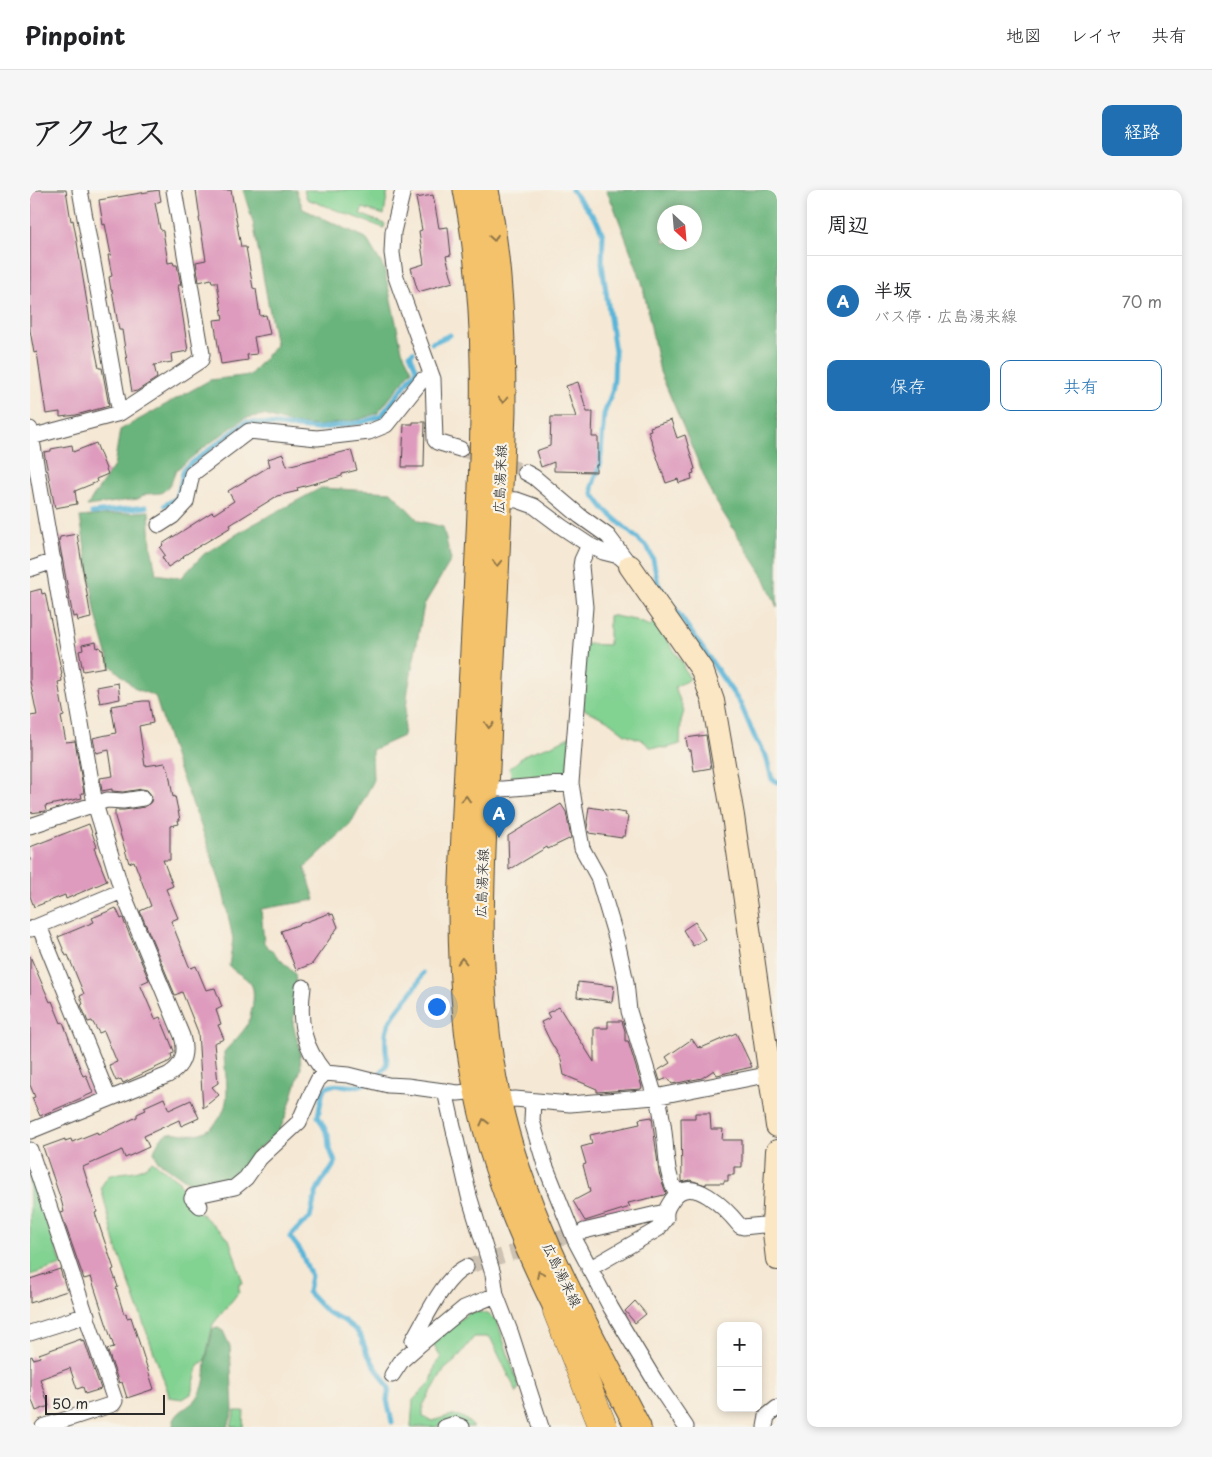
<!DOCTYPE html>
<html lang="ja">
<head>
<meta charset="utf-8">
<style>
	body { margin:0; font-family:"Playpen Sans","Klee One",sans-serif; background:#f6f6f6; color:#202124 }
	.controls { position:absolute; right:15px; bottom:15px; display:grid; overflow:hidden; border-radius:10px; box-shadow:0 2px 8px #0003 }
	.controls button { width:45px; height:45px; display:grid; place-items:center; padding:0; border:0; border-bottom:1px solid #e0e0e0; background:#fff; color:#202124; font:25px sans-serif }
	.compass { position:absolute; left:627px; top:15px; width:45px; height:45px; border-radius:50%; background:#fff; box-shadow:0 2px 8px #0003; rotate:154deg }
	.scale { position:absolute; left:15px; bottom:12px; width:120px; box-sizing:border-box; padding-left:5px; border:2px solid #2b2b2b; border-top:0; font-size:14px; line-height:18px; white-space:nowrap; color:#2b2b2b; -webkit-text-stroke:4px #f7f3e8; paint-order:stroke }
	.you { position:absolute; left:406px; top:816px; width:18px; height:18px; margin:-12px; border:4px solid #fff; border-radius:50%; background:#1a73e8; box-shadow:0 0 0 8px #1a73e833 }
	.badge { display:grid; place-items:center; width:32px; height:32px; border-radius:50%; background:#1f6fb2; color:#fff; font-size:16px; font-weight:700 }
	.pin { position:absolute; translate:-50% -41px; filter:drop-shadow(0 1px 2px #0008) }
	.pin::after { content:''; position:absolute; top:26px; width:18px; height:15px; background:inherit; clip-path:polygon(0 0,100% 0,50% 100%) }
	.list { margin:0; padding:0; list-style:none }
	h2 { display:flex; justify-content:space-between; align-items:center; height:65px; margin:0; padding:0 20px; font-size:21px }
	h2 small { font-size:16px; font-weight:400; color:#757577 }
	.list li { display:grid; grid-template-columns:32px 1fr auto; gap:15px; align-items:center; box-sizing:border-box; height:90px; padding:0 20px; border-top:1px solid #e0e0e0 }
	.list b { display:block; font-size:19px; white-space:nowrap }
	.list p { margin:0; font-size:16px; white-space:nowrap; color:#757577 }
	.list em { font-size:16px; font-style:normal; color:#757577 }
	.actions { display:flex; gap:10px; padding:15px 20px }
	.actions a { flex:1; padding:11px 0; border:1px solid #1f6fb2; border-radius:10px; text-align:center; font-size:18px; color:#1f6fb2 }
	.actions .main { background:#1f6fb2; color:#fff }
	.map { position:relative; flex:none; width:747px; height:1237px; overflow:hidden; border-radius:10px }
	header { display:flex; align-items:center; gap:30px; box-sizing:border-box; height:70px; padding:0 25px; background:#fff; border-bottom:1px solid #e0e0e0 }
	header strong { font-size:24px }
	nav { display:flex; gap:28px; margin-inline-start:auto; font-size:18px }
	.intro { display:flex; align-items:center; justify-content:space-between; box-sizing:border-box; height:120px; padding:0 30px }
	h1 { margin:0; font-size:35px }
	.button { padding:12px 22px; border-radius:10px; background:#1f6fb2; color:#fff; font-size:18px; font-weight:700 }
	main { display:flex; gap:30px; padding:0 30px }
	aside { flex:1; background:#fff; border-radius:10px; box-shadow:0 2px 8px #0003 }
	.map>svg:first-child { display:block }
</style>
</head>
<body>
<header>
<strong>Pinpoint</strong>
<nav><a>地図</a><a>レイヤ</a><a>共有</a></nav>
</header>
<div class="intro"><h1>アクセス</h1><a class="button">経路</a></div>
<main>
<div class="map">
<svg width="747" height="1237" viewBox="0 0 747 1237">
	<rect width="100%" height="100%" fill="#f7f3e8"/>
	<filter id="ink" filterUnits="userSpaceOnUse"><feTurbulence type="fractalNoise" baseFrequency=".02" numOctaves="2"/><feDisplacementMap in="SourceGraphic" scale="10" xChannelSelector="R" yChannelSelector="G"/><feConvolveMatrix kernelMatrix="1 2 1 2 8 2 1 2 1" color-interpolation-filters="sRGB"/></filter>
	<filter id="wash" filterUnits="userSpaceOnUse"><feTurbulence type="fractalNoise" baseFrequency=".0096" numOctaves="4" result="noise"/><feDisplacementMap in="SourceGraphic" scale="20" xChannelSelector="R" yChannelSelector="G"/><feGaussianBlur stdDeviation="1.12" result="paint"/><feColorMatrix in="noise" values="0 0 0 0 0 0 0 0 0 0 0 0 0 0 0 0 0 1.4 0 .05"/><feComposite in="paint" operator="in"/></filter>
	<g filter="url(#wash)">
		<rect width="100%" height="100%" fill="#f5e8d4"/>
		<path fill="#82d292" stroke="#567e5e" d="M274 0H358L354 25 333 18 330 24 355 34 354 38 277 9Z
			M579 425 605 430 620 436 623 433 626 434 654 475 653 477 660 489 645 497 654 521 651 531 650 554 637 558 620 557 612 550 595 544 577 530 553 519 555 454 579 455Z
			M541 546 537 581 534 584 481 587 480 578 496 564 525 554Z
			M122 971 149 991 157 1011 199 1049 213 1093 209 1094V1102L183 1134 175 1171 169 1174 161 1204 153 1209 138 1207 139 1205 85 1053 71 997 78 986C93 980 111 985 122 971Z
			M0 982 32 1075 0 1085Z
			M450 1122 458 1124 467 1131 489 1197 487 1203 460 1147H444L426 1170 415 1179 393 1215V1227L403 1231C423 1224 429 1221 444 1237H438L416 1231 406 1237H381L383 1210 401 1192 406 1173 411 1168 403 1153 438 1123Z
			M205 1221H214L213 1237H201Z"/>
		<path fill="#69b47c" stroke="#4a7054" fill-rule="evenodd" d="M213 0H266L273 19 336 48 354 78 372 160 382 180 348 223 331 229 290 236 262 234 234 225 215 228 176 256 146 280 140 296 131 303 116 304 108 309 57 316 84 276 90 240 180 190 220 185 246 155 223 32Z
			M576 0H747V417L734 387 683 307 630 182 612 92 584 17ZM664 22V52H634V22Z
			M291 298 361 302 389 331 413 337 421 370 394 415 378 500 373 546 342 560 343 592 320 635 275 677 285 710 231 719 234 753 265 784 267 802 263 834 270 860 271 878 257 923 248 944 225 961 217 978 207 989 167 998 128 971 124 962C127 955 129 947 137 944 142 941 150 944 156 944 176 947 192 932 196 912 199 899 194 877 194 862 201 854 212 844 217 835 221 827 226 804 222 796 218 787 205 783 199 776L203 749 193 701 170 633 146 572 125 506 106 499 80 475 66 425 50 327 119 321 121 356 126 384 151 388 174 364 222 335Z
			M188 1138 193 1141 200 1156 203 1221 198 1237H143C143 1220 161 1219 169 1205 176 1194 175 1182 176 1170 178 1160 181 1149 183 1139Z"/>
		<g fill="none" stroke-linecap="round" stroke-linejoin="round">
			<path stroke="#5ab5d8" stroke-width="5" d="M542 0 567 31 573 45 572 74 585 162 584 189 582 202 574 224 571 264 570 275 562 297 563 304 575 320 618 358 623 369 628 394 710 513 726 550 736 566 742 589 747 592
				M402 153 420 145
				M135 315 147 308 154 279 216 232 287 239 333 232 351 226 387 180 380 164 383 162
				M62 323 116 317
				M343 889 350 884 357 875C357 863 353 848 358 836 366 816 386 803 393 783
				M336 893C323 902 303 888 293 901L288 926 298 945 299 957 305 972C302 981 296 985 291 993 284 1003 283 1017 280 1028L272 1034 260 1047 270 1060 281 1086 278 1102 297 1122 313 1130 326 1140 331 1147 337 1163 359 1198 357 1210 362 1232"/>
		</g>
		<g id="blocks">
			<path fill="#de9bbd" d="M0 0H36L41 31 43 30 46 46 63 149 69 178H72L79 216 46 225 30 227V222L16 224 7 162 4 163 0 140Z
				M129 0 131 11 125 13 130 39 133 41 138 73 143 72 144 75H147L151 95H148L158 161 141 164 142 172 124 175 127 188 107 201 102 202 92 140H89L82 100H81L79 87 82 86 78 65H81L75 34 73 35 69 10Z
				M166 0H201L211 57H216L223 98 226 99 230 126 236 125 240 144 224 147 227 164 217 165 218 170 191 174 184 130 193 129 187 92H182L181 89 169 92 166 72 176 70 169 28H170Z
				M403 5 409 38 418 37 421 65 416 66 423 92 388 102 381 78 394 74 389 41 392 40 386 8Z
				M548 192 557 222H563L562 247H568V275H566V282L524 281V272L511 277 506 261 520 256 521 227H546L536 196Z
				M641 230 647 248 655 245 665 279 663 280 664 283 661 284 662 289 649 293 648 289 636 293 618 241 621 240 620 237Z
				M383 232H395L394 277H372L374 234H383Z
				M66 253 78 284 66 289 67 292 45 301 47 314 25 318 14 262 21 261V259L42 255 43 262Z
				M321 260 327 280 312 284V286L267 298 268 301 247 306 200 335 201 337 153 366 154 367 138 377 132 367 135 365 130 358 133 355 132 354 182 322 184 324 204 311 198 301 240 276 238 269 253 264 257 276Z
				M47 344 61 428 48 431 47 426 43 427 29 351 30 347Z
				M11 399 12 404 15 403 32 484 31 485 32 491 28 492 34 526 31 527 36 552 45 551 54 603H51L52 608 15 616 16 621 0 623V526L7 525 0 491V402Z
				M66 452 67 458 70 457 71 460H73L75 477 53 481 49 461 53 460 52 455Z
				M88 493 90 509 70 513 67 497Z
				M113 511H119L123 533 109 536 115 576 135 573 136 577H138L143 607 145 606 150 630H148L149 634 140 636V670H133L143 696 136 699 148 728 141 731 159 776 161 778 166 776 176 800 185 798 192 817 186 820 191 834 188 835 194 849 184 853 188 893 182 897 189 905 173 918 168 842 152 802 145 805 110 721 121 716 104 671 99 673 85 627V620H94L115 617 121 612 122 606 117 600 112 599 93 602 82 601V599L72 601 70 588 83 586 79 560 66 563 63 548 86 543 81 516Z
				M676 545 681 578 664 581 661 560H658L656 548Z
				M531 614 536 622 541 648 518 659 517 657 479 680 478 646Z
				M559 617 596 623 595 625 598 626 595 646H592V648L559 643 557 632Z
				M59 634 67 657 64 658 77 691 36 709 35 705 4 717 0 706V657Z
				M86 718 91 729 93 728 95 734 119 790 110 794 125 829 130 827 144 861V863L141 864 142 868 140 871 93 893 91 889 86 891 79 875 87 872 74 841 69 843 62 831 58 832 51 815 53 814 50 806 54 804 38 765 36 766 28 747 64 732 62 728Z
				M300 723V725L303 724 308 737 282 774 266 780 251 741Z
				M665 732 675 749 663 756 653 740Z
				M0 766 20 812 22 811 31 833 33 832 53 886 56 885 63 903 10 926 2 908 5 907 0 895Z
				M548 792 584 796 582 812 547 807Z
				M529 817 564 872V838H578V831H592L595 841V851H598L612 897 611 899 567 902V899L534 885 531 869 520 851 511 832 520 828 517 823Z
				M706 843 722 877 687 885 684 880 672 888 642 894 638 888 630 891 627 881 640 873 636 867 662 849 668 858 670 856 671 858Z
				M134 908 139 920 161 910 169 928 151 936 149 930 114 946 119 957 95 968 92 960 53 977 67 1022 65 1023 84 1079 82 1080 88 1097 86 1098 94 1124 96 1123 97 1128 101 1127 124 1199 97 1208 92 1192 89 1193 77 1159 84 1157 75 1130 61 1087 54 1089 31 1023 34 1022 32 1013 13 957 35 949V951L41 949 42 952 67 942 68 945 107 927V924L116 920 114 917Z
				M665 923H680L681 939H693L692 950H712V977H704V985H698V991H694V993H676V995L660 990 652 992 651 928H665Z
				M622 927 629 983 636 1003 634 1005 598 1013 600 1017 555 1031 543 1011 560 1002 553 975 556 974 551 957 562 954 560 945 610 934 609 929Z
				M30 1079 37 1101 0 1113V1089Z
				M605 1111 616 1124 605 1133 595 1121Z
				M51 1149V1151L54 1150 71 1199 55 1204 53 1197 47 1199 40 1178 10 1189 19 1216 6 1221 0 1205V1167L2 1166 3 1169 10 1167 9 1164Z"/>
		</g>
	</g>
	<g filter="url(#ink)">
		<use href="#blocks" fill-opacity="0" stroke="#494744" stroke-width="1"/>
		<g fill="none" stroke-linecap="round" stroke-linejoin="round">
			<path stroke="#cdc2b2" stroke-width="15" stroke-dasharray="15 8" stroke-linecap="butt" d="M430 259 495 282
				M436 1077 554 1041"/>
			<g stroke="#494744" stroke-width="17">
				<path id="street" d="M50 0 90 223
					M373 0 363 42 362 63 365 84 372 104 403 189 405 250 407 252 430 259
					M0 239 65 614 92 701 152 846C157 863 153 876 138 885L0 941
					M1 247 90 223 171 170 172 164 144 0
					M495 282 504 287 550 326 578 346 596 370
					M470 309 487 310 504 316 532 337 559 355 573 362 589 366 600 376
					M129 335 143 326 156 312 162 284 219 241 287 248 339 242 356 235 392 190 403 189
					M559 355 552 370 551 376 555 417 541 593 545 619 552 658 568 687 587 751 596 792 599 821 625 907
					M0 379 24 371
					M456 599H473L541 593
					M0 636 77 610 93 611 113 608
					M9 736 79 909
					M1 739 92 701
					M273 797C268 832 273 856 295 883
					M415 901 439 1006 463 1084 466 1105 481 1144 511 1237
					M628 907C630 918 633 930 634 942 637 962 635 985 647 1003
					M468 910 485 909 540 914 625 907 741 884
					M503 911 502 931 515 975 545 1050 581 1118 625 1191 656 1237
					M0 960 85 1211 83 1214 13 1237
					M170 1016 162 1008 163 1006 205 997 216 988 230 968 269 932 283 900 288 890 295 883 318 885 358 895 377 896 428 903 447 901
					M554 1041 635 1022
					M559 1079 628 1039 636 1028C635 1020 638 1016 642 1010 661 981 697 1020 710 1036L713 1037 743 1034
					M0 1143 57 1125
					M388 1156 383 1150C396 1128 414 1087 436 1077
					M362 1185 372 1170 388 1156 434 1118 466 1105
					M415 1237 424 1234 432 1237
					M735 1237 737 1226 747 1218"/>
			</g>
			<g stroke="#494744" stroke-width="24">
				<path id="secondary" d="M600 376 672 480 683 511 703 626 747 936
					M747 961 743 1034 747 1069"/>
			</g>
			<g stroke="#494744" stroke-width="27">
				<path id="primary" d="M436 0C460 120 454 243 448 365 442 483 435 601 431 719 431 780 434 841 447 901 464 985 498 1063 537 1139
					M456 0C470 73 473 146 473 220 469 340 462 459 457 578 451 689 444 799 468 909 493 1025 554 1132 608 1237"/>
			</g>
			<g stroke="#494744" stroke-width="29">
				<path id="highway" d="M527 1121 573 1237"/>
			</g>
			<use href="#street" stroke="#fff" stroke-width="15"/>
			<use href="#secondary" stroke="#fbe7c3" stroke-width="22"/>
			<use href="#primary" stroke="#f4c26a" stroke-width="25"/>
			<use href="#highway" stroke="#f4c26a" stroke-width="28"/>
		</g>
		<defs><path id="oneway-chevron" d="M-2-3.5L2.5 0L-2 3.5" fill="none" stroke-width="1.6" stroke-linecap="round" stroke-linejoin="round" transform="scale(1.25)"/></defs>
		<g stroke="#90764a">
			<use href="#oneway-chevron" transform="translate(464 48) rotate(81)"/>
			<use href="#oneway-chevron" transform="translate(473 210) rotate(90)"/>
			<use href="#oneway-chevron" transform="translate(467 373) rotate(93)"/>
			<use href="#oneway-chevron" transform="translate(459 535) rotate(93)"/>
			<use href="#oneway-chevron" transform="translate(436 609) rotate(-87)"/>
			<use href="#oneway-chevron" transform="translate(432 771) rotate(-92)"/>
			<use href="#oneway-chevron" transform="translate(454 932) rotate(-104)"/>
			<use href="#oneway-chevron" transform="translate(510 1084) rotate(-116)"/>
		</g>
	</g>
	<g text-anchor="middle" stroke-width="4.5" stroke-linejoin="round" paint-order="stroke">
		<g font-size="14" fill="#2b2b2b" stroke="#f7f3e8">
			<text transform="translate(470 289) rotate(-88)" y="5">広島湯来線</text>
			<text transform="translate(452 693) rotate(-88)" y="5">広島湯来線</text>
			<text transform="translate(532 1085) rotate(64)" y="5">広島湯来線</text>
		</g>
	</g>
</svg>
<div class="controls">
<button>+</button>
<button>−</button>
</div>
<svg class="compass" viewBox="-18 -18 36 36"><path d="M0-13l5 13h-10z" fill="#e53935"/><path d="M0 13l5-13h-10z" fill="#757577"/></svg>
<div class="scale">50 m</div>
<div class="you"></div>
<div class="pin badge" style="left:469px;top:648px">A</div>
</div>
<aside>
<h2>周辺<small></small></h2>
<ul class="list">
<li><span class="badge">A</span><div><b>半坂</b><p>バス停 · 広島湯来線</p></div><em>70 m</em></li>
</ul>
<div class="actions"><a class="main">保存</a><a>共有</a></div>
</aside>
</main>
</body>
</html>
